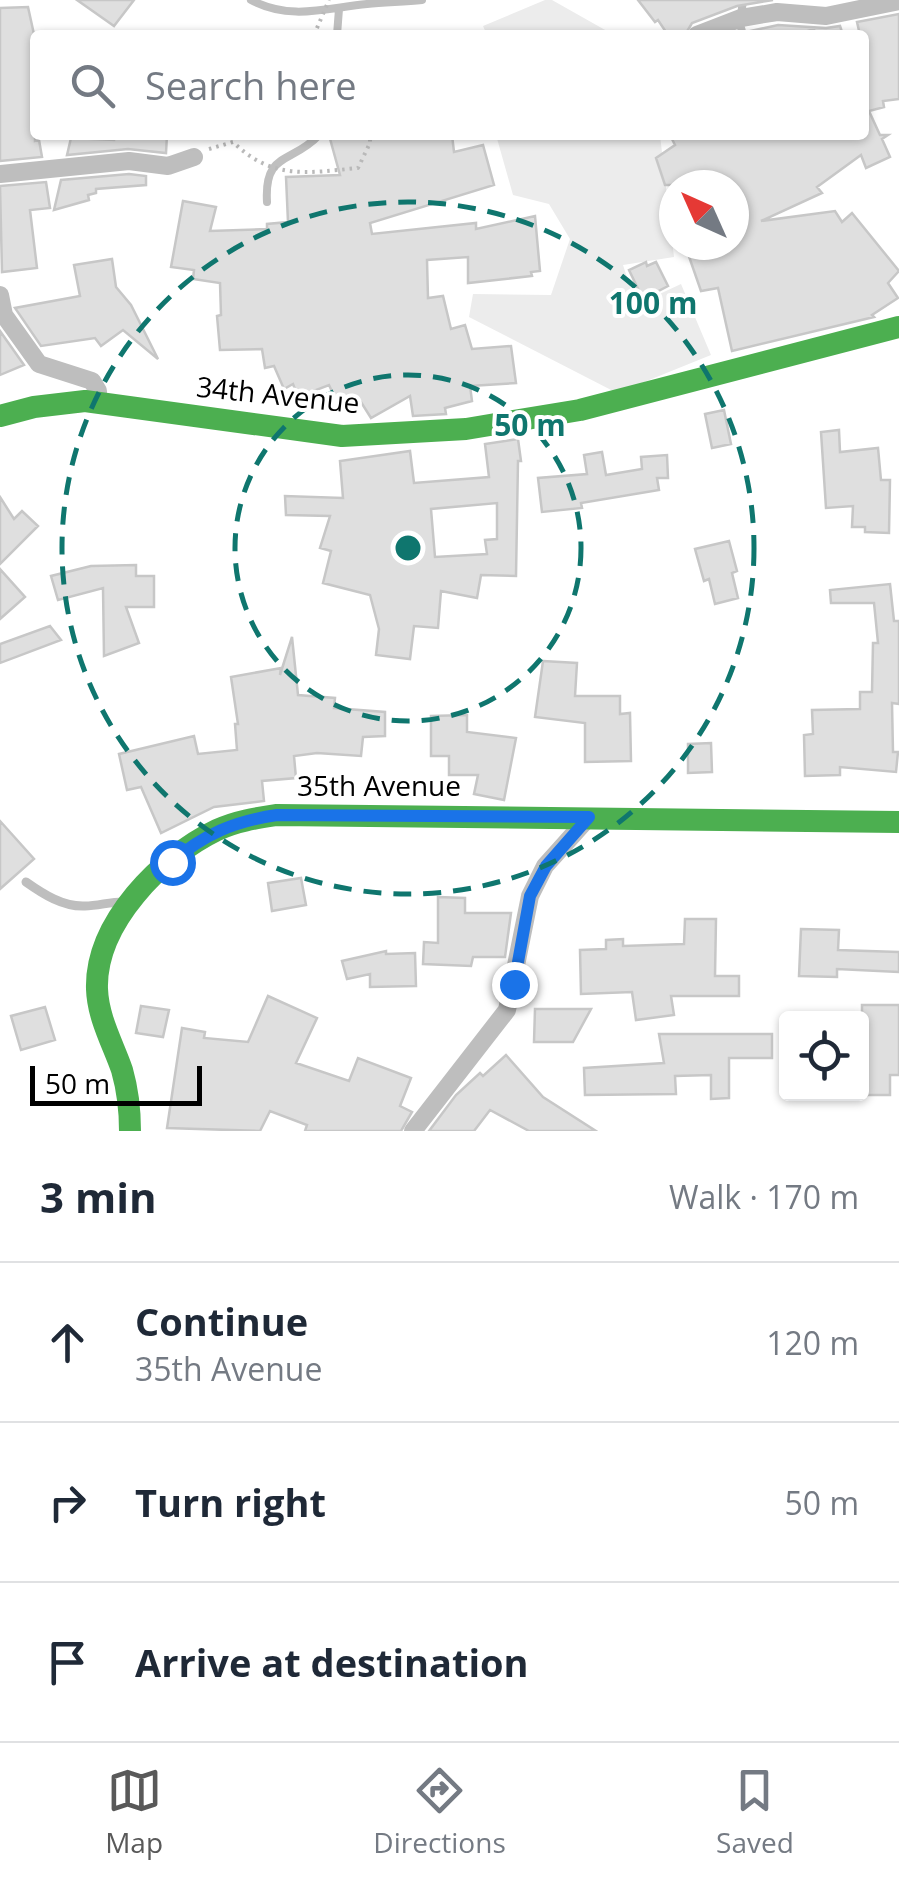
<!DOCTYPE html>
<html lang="en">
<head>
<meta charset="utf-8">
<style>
	body { margin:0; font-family:"Open Sans",sans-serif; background:#f6f6f7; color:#1f2937 }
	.controls { position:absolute; right:30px; bottom:30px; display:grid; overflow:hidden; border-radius:10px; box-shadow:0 2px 8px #0004 }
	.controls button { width:90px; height:90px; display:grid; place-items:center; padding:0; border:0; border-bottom:2px solid #e0e1e3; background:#fff; color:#1f2937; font:50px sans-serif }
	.compass { position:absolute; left:659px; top:170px; width:90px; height:90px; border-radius:50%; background:#fff; box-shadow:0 2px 8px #0004; rotate:315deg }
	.scale { position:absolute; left:30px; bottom:25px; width:172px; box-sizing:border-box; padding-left:10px; border:5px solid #000; border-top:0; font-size:28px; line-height:35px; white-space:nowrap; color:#000; -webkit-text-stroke:8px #fff; paint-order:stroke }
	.stop { position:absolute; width:30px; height:30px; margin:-22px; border:8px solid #1a73e8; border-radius:50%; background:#fff }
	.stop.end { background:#1a73e8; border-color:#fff; box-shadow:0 2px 10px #0008 }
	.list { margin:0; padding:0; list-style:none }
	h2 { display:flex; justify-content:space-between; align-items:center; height:130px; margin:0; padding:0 40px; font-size:42px }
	h2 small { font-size:32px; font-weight:400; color:#747a83 }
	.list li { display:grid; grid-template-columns:65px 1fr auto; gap:30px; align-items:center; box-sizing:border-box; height:160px; padding:0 40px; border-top:2px solid #e0e1e3 }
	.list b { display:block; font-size:38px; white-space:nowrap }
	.list p { margin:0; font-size:32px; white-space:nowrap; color:#747a83 }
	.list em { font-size:32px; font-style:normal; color:#747a83 }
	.icon { flex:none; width:55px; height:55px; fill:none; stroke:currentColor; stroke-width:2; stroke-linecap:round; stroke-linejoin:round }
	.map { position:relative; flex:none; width:899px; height:1131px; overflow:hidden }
	.search { position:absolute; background:#fff; box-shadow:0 2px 8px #0004; left:30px; right:30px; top:30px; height:110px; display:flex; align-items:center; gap:25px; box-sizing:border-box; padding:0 35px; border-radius:10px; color:#747a83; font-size:38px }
	.sheet { height:610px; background:#fff }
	nav { display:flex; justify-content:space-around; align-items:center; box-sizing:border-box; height:140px; border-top:2px solid #e0e1e3; background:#fff; font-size:28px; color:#747a83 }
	nav a { display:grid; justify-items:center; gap:5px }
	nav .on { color:#595959 }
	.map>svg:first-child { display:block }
</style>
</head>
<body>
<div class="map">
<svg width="899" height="1131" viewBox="0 0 899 1131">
	<rect width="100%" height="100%" fill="#fff"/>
	<path fill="#ececec" d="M545 0H552L614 35H487L483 26Z
		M496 135H660L674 257 623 265 636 305 681 284 711 355 617 393 469 317 473 294 551 295 570 239 549 204 513 195Z"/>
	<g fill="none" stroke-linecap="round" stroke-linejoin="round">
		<path stroke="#bfbfbf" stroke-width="8" d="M251 0C291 21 326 8 367 4 385 2 404 2 422 0
			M743 0 740 24 743 35
			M337 35 339 9
			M267 202C264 151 292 164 319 135"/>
	</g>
	<path fill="#dfdfdf" stroke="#c7c7c7" stroke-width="2.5" fill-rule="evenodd" d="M77 0H134L114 26Z
		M638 0H773L737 6 692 23 685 35H668L658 20 655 22Z
		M28 7 35 39V141L39 140 42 157 0 161V8Z
		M899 14V99L883 101 884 107 869 111 880 135H888L882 139 890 157 866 168 861 155 817 187 822 193 761 221 835 211 842 222 852 213 899 271 888 283 898 298 872 315 874 317 732 351 718 288 701 291 685 245H734V185H665L656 158 675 145 670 135H864V35H860L857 22Z
		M778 25 826 28 840 26 843 35H815L814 29 796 35H732Z
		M114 135H167L166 153 128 149 67 155 71 138 114 140Z
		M329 135H452L454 152 483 145 494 185 370 223 372 234 476 223V229L535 216 540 271 531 272 532 276 468 283V257L427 260 428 298 443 296 451 329 465 325 472 349 511 346 516 383 470 386 472 401 445 408 446 414 413 416 410 396 371 418 361 402 341 411 329 385 298 397 293 384 284 389 274 366 265 368 262 349 220 350 217 316 221 315 220 283 193 279 194 270 171 267 183 201 216 207 210 231 267 229V224L288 222 286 177 340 175Z
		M129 174 146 176V185L96 189V193L88 195 89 200 54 210 61 180Z
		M46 182 50 208 30 210 37 268 2 272 0 186Z
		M112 259 116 287 131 305 158 359 123 330 101 346 95 338 41 346 15 308 80 296 74 265Z
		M646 262 647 266 656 262 668 286 643 299 629 270Z
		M0 331 24 365 0 375Z
		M724 410 731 444 712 448 705 414Z
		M839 430 840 452 878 448 881 480H890L889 533 865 532V527H852L853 506 826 508 821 432Z
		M518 439 521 461H518L516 576 481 575 477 598 441 591 438 628 414 626 410 659 376 655 379 629 370 595 323 583 331 551 320 548 330 516 286 515 285 496 343 498 340 461 410 451 414 483 489 477 485 444ZM497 503V539L485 540 487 554 435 557 431 509Z
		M602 452 606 475 642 469 641 457 667 455 668 478H657L659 490 581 503 582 508 542 512 538 478 587 474 584 455Z
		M0 497 14 519 22 511 38 526 0 564Z
		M729 541 737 571 732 573 738 598 715 604 709 579 704 581 695 549Z
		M136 565V576H154V607H126L139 643 104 656 103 588 58 600 51 576 91 566Z
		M0 569 25 597 0 619Z
		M890 584 894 621H899V704L892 703 893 752H898L896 772 840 767V775L805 776 804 735 813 734 812 710 860 709V692H872L873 643H878L874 603H831L830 590Z
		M50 626 61 640 0 663V644Z
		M292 637 298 695 335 698 334 708 385 712V736L363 737 361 756 317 753 294 756 296 778 262 781 264 801 214 807 161 833 141 787 127 790 119 754 194 736 198 754 237 750 235 724H238L231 677 281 668 280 675Z
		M543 661 577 663 575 696H620V714L630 713 631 761 585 762V723L535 717Z
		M467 715V732L516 738 504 800 474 794 478 775H449V756H431V716Z
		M711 743 712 772 688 773V744Z
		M0 821 34 859 0 889Z
		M301 878 306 905 272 911 268 883Z
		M438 897 465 898V913H511L505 957H473L471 966 423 964 424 942 438 943Z
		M685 919H716L715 976H739V996H671L674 1015 636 1020 632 992 581 994 580 950 606 949V940L623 939V946L684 944Z
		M801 929 839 930 838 950 899 952V972L837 969V977L799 976Z
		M386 951V954L415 953 416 986 370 987V974L347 979 342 961Z
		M268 996 317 1018 296 1063 349 1081 358 1058 411 1078 400 1106 412 1112 401 1131H305L307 1125 270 1111 260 1131 167 1128 182 1028 205 1032 204 1038 248 1042Z
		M862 1005H899V1075H890V1095H862Z
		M141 1006 169 1010 163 1037 136 1033Z
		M45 1007 55 1040 21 1050 11 1016Z
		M535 1009H591L573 1042H534Z
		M659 1034H772V1058H729V1098L711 1099V1075L675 1076 676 1094 585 1095 584 1068 664 1063Z
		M506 1055 543 1097 596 1131H529L490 1110 474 1131H429L456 1095 480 1073 483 1076Z"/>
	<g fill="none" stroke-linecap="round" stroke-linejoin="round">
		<path stroke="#b9b9b9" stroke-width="4" stroke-dasharray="2.5 5" stroke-linecap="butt" d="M314 35 329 0
			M209 149 233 142C272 180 307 173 358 168L370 143V135"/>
		<path stroke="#bebebe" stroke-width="9" d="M26 882C43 894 63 907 85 906 99 906 112 901 126 902"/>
		<path stroke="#bebebe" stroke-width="18" d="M697 35 741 18 777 12 826 16 899 1
			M0 174 129 161 168 166 194 157
			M0 295 4 315 39 364 92 381 98 391V402
			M413 1131 507 1010 530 896 545 866 589 817"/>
		<path stroke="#4caf50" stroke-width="22" d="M0 416 34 407 85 401 342 436 466 429 580 410 899 327
			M130 1131C130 1110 128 1091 122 1070 113 1044 98 1018 97 989 95 923 161 857 217 830 236 821 257 818 277 815L899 822"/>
	</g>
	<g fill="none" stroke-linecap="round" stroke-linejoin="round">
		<path stroke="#1a73e8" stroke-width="12" d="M172 862C204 834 235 821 277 815L589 817 546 866 530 896 514 984"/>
	</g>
	<g fill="none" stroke="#0f766e" stroke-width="5" stroke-dasharray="18 12">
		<circle cx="408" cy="548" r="173"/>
		<circle cx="408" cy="548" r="346"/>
	</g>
	<g text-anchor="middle" stroke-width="8" stroke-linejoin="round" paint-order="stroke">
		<g font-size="28" fill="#000" stroke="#fff">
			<text transform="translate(278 395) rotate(6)" y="10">34th Avenue</text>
			<text x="379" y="796">35th Avenue</text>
		</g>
	</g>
	<circle cx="408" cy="548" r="15" fill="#0f766e" stroke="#fff" stroke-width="5"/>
	<g font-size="30" text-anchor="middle" font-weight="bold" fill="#0f766e" stroke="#fff" stroke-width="8" stroke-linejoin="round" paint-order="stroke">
		<text x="653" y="314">100 m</text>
		<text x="530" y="436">50 m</text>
	</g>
</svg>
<div class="controls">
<button><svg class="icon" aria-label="locate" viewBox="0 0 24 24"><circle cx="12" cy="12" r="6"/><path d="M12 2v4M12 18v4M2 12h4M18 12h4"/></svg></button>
</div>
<svg class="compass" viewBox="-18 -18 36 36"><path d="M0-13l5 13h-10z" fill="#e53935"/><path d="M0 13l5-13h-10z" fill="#747a83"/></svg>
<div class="scale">50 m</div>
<div class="stop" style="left:172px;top:862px"></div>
<div class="stop end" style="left:514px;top:984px"></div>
<div class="search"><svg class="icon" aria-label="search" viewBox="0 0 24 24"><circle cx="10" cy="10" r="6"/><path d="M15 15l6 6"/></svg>Search here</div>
</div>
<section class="sheet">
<h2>3 min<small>Walk · 170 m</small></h2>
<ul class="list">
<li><svg class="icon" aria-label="ahead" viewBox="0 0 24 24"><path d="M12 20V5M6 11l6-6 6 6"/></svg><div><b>Continue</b><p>35th Avenue</p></div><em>120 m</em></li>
<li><svg class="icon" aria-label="right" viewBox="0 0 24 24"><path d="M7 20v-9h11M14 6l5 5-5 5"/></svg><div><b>Turn right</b></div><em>50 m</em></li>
<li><svg class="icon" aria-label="arrive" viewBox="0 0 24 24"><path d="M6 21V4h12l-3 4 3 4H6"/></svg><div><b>Arrive at destination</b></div></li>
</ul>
</section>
<nav>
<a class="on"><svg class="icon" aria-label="map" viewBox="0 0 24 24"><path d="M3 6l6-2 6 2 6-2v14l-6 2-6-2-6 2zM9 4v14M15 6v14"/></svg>Map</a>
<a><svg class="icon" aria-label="directions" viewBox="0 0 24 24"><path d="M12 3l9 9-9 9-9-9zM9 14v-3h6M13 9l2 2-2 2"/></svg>Directions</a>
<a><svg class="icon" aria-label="saved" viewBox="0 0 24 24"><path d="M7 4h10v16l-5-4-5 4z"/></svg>Saved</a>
</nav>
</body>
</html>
